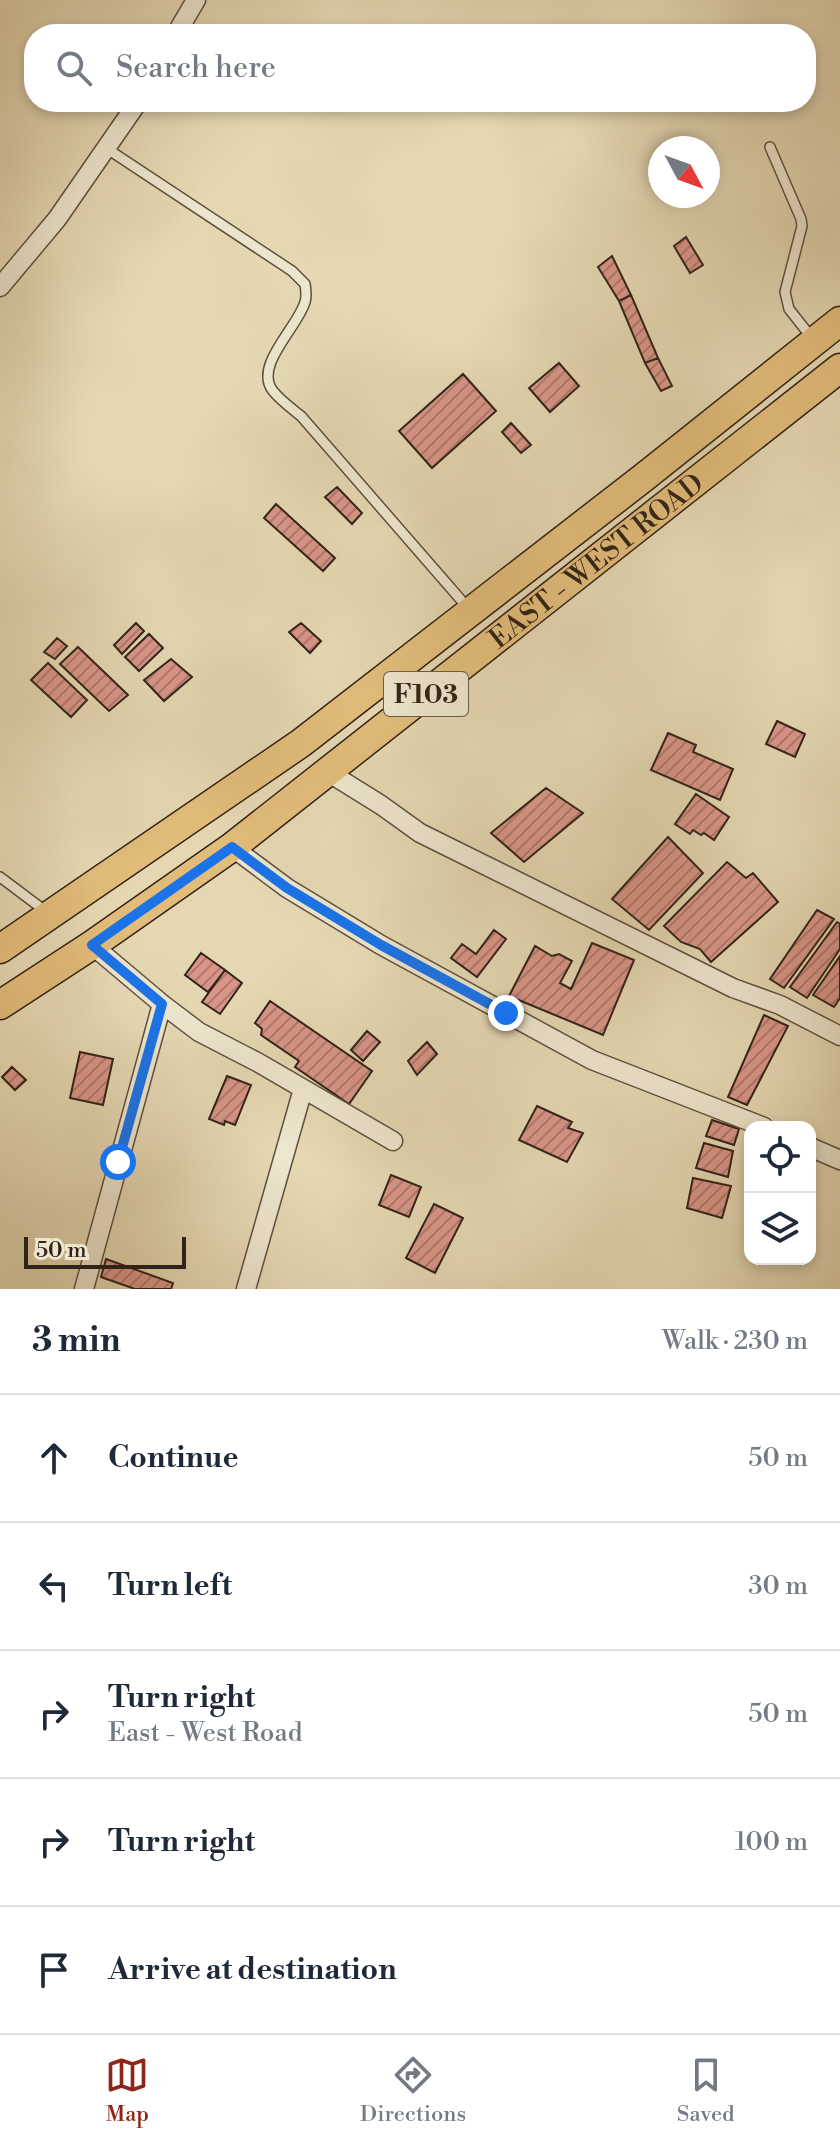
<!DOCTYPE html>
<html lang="en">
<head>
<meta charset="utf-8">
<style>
	body { margin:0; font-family:"Libre Bodoni",serif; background:#f2f2f3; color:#1f2937 }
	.controls { position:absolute; right:24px; bottom:24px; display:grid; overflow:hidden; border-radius:16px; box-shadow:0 4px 12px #0003 }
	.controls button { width:72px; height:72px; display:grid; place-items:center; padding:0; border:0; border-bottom:2px solid #e0e1e3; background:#fff; color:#1f2937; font:40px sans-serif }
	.compass { position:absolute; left:648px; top:136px; width:72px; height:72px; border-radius:50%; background:#fff; box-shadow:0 4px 12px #0003; rotate:131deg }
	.scale { position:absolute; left:24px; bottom:20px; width:162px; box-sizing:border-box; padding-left:8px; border:4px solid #312317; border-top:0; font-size:22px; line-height:28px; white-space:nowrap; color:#312317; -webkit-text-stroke:6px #ede5cd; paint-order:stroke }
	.stop { position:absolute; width:24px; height:24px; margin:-18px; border:6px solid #1a73e8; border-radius:50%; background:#fff }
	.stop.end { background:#1a73e8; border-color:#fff; box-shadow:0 2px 8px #0008 }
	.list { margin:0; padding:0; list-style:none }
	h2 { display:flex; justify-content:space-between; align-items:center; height:104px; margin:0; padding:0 32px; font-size:34px }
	h2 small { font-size:26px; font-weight:400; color:#747a83 }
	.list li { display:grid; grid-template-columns:52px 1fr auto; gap:24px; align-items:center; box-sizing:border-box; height:128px; padding:0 32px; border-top:2px solid #e0e1e3 }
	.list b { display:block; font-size:30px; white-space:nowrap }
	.list p { margin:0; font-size:26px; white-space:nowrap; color:#747a83 }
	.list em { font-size:26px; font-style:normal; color:#747a83 }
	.icon { flex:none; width:44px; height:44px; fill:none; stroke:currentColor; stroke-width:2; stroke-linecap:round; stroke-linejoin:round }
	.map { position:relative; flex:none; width:840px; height:1289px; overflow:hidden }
	.search { position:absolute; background:#fff; box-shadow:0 4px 12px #0003; left:24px; right:24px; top:24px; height:88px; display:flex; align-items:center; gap:20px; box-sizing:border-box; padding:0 28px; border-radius:32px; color:#747a83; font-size:30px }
	.sheet { height:744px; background:#fff }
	nav { display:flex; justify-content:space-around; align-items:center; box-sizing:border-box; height:112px; border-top:2px solid #e0e1e3; background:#fff; font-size:22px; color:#747a83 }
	nav a { display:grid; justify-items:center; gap:4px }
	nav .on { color:#8f2418 }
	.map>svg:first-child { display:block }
</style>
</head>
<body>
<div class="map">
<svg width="840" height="1289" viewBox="0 0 840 1289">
	<defs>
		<pattern id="building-hatch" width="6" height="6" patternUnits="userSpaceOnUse" patternTransform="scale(2)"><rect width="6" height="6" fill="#d99587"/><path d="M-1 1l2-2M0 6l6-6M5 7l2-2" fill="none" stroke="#b1796d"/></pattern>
	</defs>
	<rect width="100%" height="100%" fill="#e4d7b2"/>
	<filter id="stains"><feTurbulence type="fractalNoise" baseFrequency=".0025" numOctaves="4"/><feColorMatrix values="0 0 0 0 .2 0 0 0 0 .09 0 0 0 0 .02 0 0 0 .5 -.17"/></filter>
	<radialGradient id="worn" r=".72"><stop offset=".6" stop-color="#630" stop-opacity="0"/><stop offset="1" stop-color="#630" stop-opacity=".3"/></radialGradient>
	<path fill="url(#building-hatch)" stroke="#312317" stroke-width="2" d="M686 237 703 265 690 273 674 246Z
		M612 256 631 295 619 301 598 267Z
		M631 295 658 358 645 363 619 301Z
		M658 358 672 386 661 391 645 363Z
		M559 363 579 386 550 412 529 388Z
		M463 374 496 411 432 468 399 431Z
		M511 423 531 445 521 453 502 432Z
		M337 487 362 513 352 524 325 497Z
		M276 504 335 558 323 571 264 518Z
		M136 623 144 631 122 654 114 645Z
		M301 623 321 641 310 653 289 632Z
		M149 634 163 648 139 671 125 657Z
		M57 638 67 646 55 659 44 652Z
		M78 647 128 695 109 711 60 664Z
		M171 659 192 677 164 701 144 680Z
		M48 663 87 700 71 717 31 680Z
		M777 721 805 734 795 757 766 744Z
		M668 733 696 745 693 752 733 769 720 800 651 770Z
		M546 788 583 813 524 862 491 833Z
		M696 794 729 817 714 840 704 833 701 835 693 830 690 834 675 824Z
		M668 837 703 873 649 930 612 899Z
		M727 862 746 878 753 873 778 902 711 962 700 949 681 942 664 926Z
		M817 910 834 919 784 988 770 979Z
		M837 922 840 924V949L807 998 790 987Z
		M494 930 506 939 477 977 451 958 462 944 476 954Z
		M592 943 634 960 603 1035 509 996 535 946 552 956 559 954 572 961 560 983 571 989Z
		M201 953 225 970 208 992 185 975Z
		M840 956V998L834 1007 813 995Z
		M225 970 242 983 220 1014 202 1002Z
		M270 1001 372 1071 349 1104 295 1067 299 1061 261 1035 262 1029 255 1023Z
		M764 1015 788 1026 747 1105 728 1097Z
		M367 1031 380 1042 363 1061 351 1050Z
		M427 1042 437 1054 417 1075 408 1061Z
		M80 1052 113 1059 103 1105 70 1098Z
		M12 1067 26 1080 15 1090 2 1077Z
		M227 1076 251 1085 235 1125 225 1121 224 1125 209 1119Z
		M537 1106 572 1122 568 1128 583 1133 567 1162 519 1140Z
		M712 1120 739 1129 734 1145 706 1136Z
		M704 1143 733 1151 728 1177 696 1168Z
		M391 1175 421 1187 409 1217 379 1205Z
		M693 1178 731 1186 722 1218 687 1208Z
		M434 1204 463 1218 435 1273 406 1258Z
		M106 1259 173 1283 171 1289H135L101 1277Z"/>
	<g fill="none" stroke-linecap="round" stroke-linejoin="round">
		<g stroke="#5e503e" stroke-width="12">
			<path id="service" d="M770 147 801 219 802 226 785 292 789 309 812 338
				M106 148 292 271 305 284C306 290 307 296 305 302 298 327 253 366 273 391 280 400 291 408 301 416L468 608
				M0 877 48 913"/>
		</g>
		<g stroke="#5e503e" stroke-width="21">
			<path id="minor" d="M176 34 196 0
				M0 287 57 219 138 102
				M328 772 381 805 420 833 733 988 780 1005 840 1036
				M232 847 287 888 381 945 592 1060 764 1127
				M92 945 162 1004 199 1032 259 1063 393 1141
				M810 1147 840 1160
				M84 1289 162 1004
				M246 1289 303 1089"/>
		</g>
		<g stroke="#312317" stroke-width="31">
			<g id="primary">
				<path d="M0 949 301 743 643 478 840 321"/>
				<path id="s1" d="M0 1005 92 945 232 847 840 368"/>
			</g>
		</g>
		<use href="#service" stroke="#ede5cd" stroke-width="9"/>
		<use href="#minor" stroke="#ede5cd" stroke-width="18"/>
		<use href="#primary" stroke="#e2bc79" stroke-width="28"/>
	</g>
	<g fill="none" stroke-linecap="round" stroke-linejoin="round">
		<path stroke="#1a73e8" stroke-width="10" d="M118 1162 162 1004 92 945 232 847 287 888 381 945 506 1013"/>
	</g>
	<g text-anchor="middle" stroke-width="8" stroke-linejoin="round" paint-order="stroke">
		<rect fill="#ede5cd" stroke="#695d4e" stroke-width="2" x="384" y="672" width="84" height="44" rx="6"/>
		<g font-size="26" font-weight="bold" fill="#312317">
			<text x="426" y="703">F103</text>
		</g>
		<g font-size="28" fill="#312317" stroke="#ede5cd">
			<text dy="10" stroke="none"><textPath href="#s1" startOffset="744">EAST - WEST ROAD</textPath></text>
		</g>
	</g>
	<rect width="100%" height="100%" filter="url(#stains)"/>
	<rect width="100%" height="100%" fill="url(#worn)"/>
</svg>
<div class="controls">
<button><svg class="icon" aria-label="locate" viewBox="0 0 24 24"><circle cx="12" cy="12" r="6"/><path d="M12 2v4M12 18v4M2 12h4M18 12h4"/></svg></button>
<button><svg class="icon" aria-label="layers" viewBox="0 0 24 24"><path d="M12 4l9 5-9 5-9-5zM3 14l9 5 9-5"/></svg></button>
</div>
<svg class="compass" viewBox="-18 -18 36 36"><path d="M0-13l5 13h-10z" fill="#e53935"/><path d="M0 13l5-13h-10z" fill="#747a83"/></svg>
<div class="scale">50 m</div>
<div class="stop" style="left:118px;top:1162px"></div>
<div class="stop end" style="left:506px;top:1013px"></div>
<div class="search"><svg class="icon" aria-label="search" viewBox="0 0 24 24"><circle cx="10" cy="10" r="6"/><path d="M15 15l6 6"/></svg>Search here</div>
</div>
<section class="sheet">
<h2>3 min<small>Walk · 230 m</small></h2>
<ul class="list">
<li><svg class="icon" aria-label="ahead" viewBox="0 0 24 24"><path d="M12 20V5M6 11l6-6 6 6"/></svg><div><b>Continue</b></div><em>50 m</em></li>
<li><svg class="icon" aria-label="left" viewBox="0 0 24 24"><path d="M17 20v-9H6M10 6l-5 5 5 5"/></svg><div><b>Turn left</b></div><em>30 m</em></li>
<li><svg class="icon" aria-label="right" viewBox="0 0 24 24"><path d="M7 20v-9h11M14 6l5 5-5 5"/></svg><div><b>Turn right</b><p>East - West Road</p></div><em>50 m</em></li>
<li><svg class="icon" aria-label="right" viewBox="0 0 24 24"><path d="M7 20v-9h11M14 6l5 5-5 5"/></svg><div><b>Turn right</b></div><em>100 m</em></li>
<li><svg class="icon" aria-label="arrive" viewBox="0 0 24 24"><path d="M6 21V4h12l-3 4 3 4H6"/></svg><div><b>Arrive at destination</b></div></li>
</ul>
</section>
<nav>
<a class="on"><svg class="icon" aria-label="map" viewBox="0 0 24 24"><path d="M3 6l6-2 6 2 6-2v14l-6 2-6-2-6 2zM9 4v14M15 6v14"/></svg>Map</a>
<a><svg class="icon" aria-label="directions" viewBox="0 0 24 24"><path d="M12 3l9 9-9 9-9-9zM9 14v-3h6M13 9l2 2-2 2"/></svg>Directions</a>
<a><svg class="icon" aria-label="saved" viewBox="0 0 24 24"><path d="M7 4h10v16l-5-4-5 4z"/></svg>Saved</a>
</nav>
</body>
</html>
